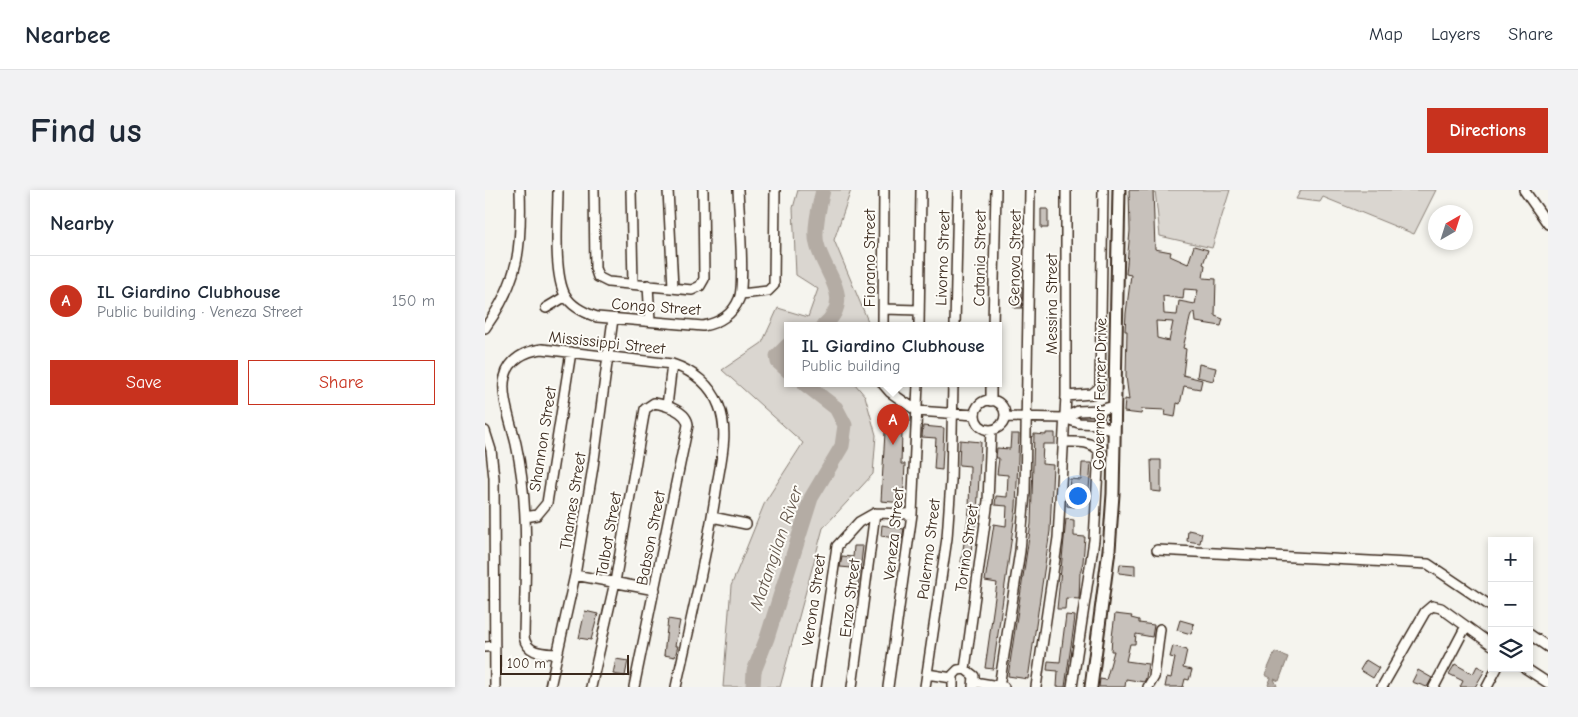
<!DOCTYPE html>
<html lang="en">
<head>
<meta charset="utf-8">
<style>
	body { margin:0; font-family:"Comic Neue",sans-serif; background:#f2f2f3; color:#1f2937 }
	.controls { position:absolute; right:15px; bottom:15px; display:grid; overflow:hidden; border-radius:0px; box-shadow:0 2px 8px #0003 }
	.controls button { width:45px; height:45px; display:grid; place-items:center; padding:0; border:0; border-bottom:1px solid #e0e1e3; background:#fff; color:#1f2937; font:25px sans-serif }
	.compass { position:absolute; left:943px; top:15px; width:45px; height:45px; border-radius:50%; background:#fff; box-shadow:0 2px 8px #0003; rotate:39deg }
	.scale { position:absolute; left:15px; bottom:12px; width:129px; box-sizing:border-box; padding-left:5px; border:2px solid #3b2a1e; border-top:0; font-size:14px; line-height:18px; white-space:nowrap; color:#3b2a1e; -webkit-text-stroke:4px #fdfcf7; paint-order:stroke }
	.you { position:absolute; left:592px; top:305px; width:18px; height:18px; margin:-12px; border:4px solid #fff; border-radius:50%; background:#1a73e8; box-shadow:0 0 0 8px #1a73e833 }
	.badge { display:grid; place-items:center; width:32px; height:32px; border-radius:50%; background:#c8321e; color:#fff; font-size:16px; font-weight:700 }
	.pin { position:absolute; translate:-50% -41px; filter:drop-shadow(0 1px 2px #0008) }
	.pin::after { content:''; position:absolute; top:26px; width:18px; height:15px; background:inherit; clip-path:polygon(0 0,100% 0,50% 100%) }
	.popup { position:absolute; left:299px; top:132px; width:218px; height:65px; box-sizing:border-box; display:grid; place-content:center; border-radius:0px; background:#fff; filter:drop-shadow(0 1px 4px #0005); font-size:16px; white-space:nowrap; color:#747a83 }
	.popup b { font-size:19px; color:#1f2937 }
	.popup::after { content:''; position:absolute; left:50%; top:100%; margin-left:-10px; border:10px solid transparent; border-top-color:#fff }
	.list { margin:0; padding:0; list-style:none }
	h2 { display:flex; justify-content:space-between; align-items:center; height:65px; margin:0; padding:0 20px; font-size:21px }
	h2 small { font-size:16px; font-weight:400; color:#747a83 }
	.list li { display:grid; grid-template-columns:32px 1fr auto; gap:15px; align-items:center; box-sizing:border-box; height:90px; padding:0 20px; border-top:1px solid #e0e1e3 }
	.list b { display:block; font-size:19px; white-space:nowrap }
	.list p { margin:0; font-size:16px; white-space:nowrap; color:#747a83 }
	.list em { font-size:16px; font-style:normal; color:#747a83 }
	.actions { display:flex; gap:10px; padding:15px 20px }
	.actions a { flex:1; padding:11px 0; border:1px solid #c8321e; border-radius:0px; text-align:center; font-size:18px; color:#c8321e }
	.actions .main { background:#c8321e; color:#fff }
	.icon { flex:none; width:28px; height:28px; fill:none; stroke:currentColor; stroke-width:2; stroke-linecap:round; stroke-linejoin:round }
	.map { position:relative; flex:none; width:1063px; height:497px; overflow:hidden; border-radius:0px }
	header { display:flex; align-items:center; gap:30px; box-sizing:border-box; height:70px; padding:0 25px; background:#fff; border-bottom:1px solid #e0e1e3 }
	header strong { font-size:24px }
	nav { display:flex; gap:28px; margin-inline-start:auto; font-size:18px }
	.intro { display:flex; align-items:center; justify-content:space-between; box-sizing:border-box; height:120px; padding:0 30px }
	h1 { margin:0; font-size:35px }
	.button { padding:12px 22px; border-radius:0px; background:#c8321e; color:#fff; font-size:18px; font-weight:700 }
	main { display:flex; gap:30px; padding:0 30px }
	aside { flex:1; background:#fff; border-radius:0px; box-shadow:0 2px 8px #0003 }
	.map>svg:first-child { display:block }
</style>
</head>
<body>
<header>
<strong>Nearbee</strong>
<nav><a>Map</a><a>Layers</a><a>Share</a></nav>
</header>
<div class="intro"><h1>Find us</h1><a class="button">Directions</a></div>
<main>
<aside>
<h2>Nearby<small></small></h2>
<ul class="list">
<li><span class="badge">A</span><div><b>IL Giardino Clubhouse</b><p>Public building · Veneza Street</p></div><em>150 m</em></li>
</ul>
<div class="actions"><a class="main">Save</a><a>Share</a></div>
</aside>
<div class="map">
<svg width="1063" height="497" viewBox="0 0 1063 497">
	<rect width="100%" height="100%" fill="#f5f4ee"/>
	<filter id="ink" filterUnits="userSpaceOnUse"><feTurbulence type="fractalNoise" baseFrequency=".02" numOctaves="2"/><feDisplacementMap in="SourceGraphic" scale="10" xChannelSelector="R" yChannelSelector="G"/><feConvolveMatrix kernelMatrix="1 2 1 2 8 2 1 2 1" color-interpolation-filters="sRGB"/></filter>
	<g filter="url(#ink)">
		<path fill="#dad6d0" stroke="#8a8077" d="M313 0H366L349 50 385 136H303V194H370L380 206 391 245 388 284 338 338 295 497H238L246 396 280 312 318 253 237 180 277 153 293 118 323 127 333 99 311 85 308 18Z
			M670 0H745L727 58 675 46Z
			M816 0H951L929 44 838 7 835 12 811 9Z"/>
		<path fill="#b4aca4" stroke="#84786e" d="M790 462 803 467 794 491 789 489 792 496 787 497 783 495 786 488 780 485Z"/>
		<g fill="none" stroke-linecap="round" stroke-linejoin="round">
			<path stroke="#b4aca4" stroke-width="15" d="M338 0C335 14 328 40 332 54 339 84 371 109 338 136
				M303 155 292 166 293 172 303 181
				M268 497 269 481 282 448 326 308 357 256 360 235 351 218 320 194"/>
		</g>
		<path fill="#c7c1bb" stroke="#3b2a1e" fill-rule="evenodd" d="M644 0H668L670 59 686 62 685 66 703 74 709 56 723 60 718 74 720 75 718 88 731 89 730 126 738 129 736 136 711 132 710 122 706 124 698 158 701 159 698 185 717 190 715 199 699 196 695 214 692 213 690 227 680 225 681 220 657 219 656 224 639 222 640 209 644 210 641 186 642 141H640L641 123 646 85 641 84 645 41ZM699 99 713 100 710 114 694 111 692 125 679 124 678 106 698 109ZM671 131 688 132 684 151 672 148Z
			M556 19H563V38H556Z
			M529 97H537V118H529Z
			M714 174 731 178 728 191 712 187Z
			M438 236 459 238 457 280 449 279 451 248 437 247Z
			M400 242 417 243 416 274H420L418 313 396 311Z
			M561 243H570V254H558L557 274 568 275 565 341 543 489 523 486 546 334 549 244 561 245Z
			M526 244H534L531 317 508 479 500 478 512 393 500 391 509 334 521 336 522 316 510 315 511 306 522 307 523 285 512 284 514 268H511L512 258 525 259Z
			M475 250 496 252 492 323 484 373 476 372 484 321 485 276 474 275Z
			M666 270H676V302L667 301Z
			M597 273H606L603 313 591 312 590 317 582 316 585 289 596 290Z
			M581 329 589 330V346L600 347 598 372 595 383 594 409 581 408 580 419H572Z
			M397 335 419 339 417 349 396 346Z
			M703 340 717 343 715 353 702 351Z
			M369 356H378L372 408H364L367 378 355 377 357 366 368 367Z
			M635 374 650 375V385L634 383Z
			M100 421 113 424 106 450 94 448Z
			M630 424 647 426 646 428 654 430V433L669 435 667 447 651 444 650 454H645L641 471 663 474 661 488 659 492 641 489 640 497H614L615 489 621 490 629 461H626L627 447Z
			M581 425 590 426 589 435 580 497H572L573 481 562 480 563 471 575 472Z
			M183 429 195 431 190 456H193L190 467 179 465Z
			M695 430 709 434 706 444 692 440Z
			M688 456 702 460 698 478 707 480 704 490 700 489 698 497H680L682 487 686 488 690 468 685 467Z
			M131 469 143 471 140 486 128 484Z
			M881 470 894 478 888 488 875 480Z
			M970 474 988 484 992 476 1000 480 990 497H975L978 491 964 484Z
			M933 480 947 488 942 497 927 492Z"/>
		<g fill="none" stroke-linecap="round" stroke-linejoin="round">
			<g stroke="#3b2a1e" stroke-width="12">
				<path id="minor" d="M73 0C73 27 68 82 80 105 86 116 100 123 112 127L218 136C234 133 248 124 254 109 260 95 254 20 253 0
					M109 0 110 78 113 87 123 92 207 100 215 96 219 89 218 0
					M146 0 148 94
					M183 0 188 97
					M1039 0 1063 34
					M163 95 165 131
					M256 104 283 101 289 95 290 0
					M61 118 81 106
					M399 119 434 120
					M398 136 399 0
					M434 136 436 0
					M470 136 473 0
					M508 136 511 0
					M0 138C34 91 37 57 35 0
					M398 194 405 202 432 221 490 225
					M581 206 607 204 615 197 618 0
					M490 225a15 15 0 1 1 30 0a15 15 0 1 1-30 0Z
					M506 211V194
					M182 216 187 174
					M520 227 579 228 594 233 615 234
					M579 228 593 221 616 220
					M629 240C608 238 609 216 630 217
					M0 241 6 260 9 288 10 497
					M579 252C591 252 606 250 614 261L609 350 587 497
					M40 327 52 325 62 313 86 162
					M227 327 261 334
					M672 360 943 374 1007 417
					M90 385 170 400
					M1044 444 1063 457
					M0 457 10 456
					M72 464C58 463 42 464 39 447 40 383 45 317 31 254 27 236 15 204 20 187 24 169 41 161 57 159L187 174C208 181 226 195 234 216 244 241 236 270 232 295 222 363 206 430 191 497
					M1040 478 1063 493
					M480 479 503 311 506 240
					M442 484 467 488
					M489 492 519 497
					M65 497 90 385 108 277 128 129
					M106 497 130 392 160 219 169 213C181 215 202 221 203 235L149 497
					M331 497 352 356 374 332 390 323 427 324
					M367 497 390 323
					M403 497 427 324 433 194
					M440 497 462 348 466 291 468 194
					M468 497V485L473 480 480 479 489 486 488 497
					M514 497 535 361 540 303 545 0
					M551 497 573 348 581 206V0
					M663 497 669 487 675 439
					M897 497 940 422 947 416 956 418 1007 455
					M949 497 981 436
					M1002 497 1012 478"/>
			</g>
			<g stroke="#3b2a1e" stroke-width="15">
				<path id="major" d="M606 497 624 360 628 304 634 0"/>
			</g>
			<use href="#minor" stroke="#fdfcf7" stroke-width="9"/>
			<use href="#major" stroke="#fdfcf7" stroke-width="11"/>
		</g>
	</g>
	<g text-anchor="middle" stroke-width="4" stroke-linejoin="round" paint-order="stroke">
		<g font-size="16" fill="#3b2a1e" stroke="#fdfcf7">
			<text transform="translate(384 68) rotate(-90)" y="6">Fiorano Street</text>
			<text transform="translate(457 68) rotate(-88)" y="6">Livorno Street</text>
			<text transform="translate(494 68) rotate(-89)" y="6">Catania Street</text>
			<text transform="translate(529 68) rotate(-89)" y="6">Genova Street</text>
			<text transform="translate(566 114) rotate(-90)" y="6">Messina Street</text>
			<text transform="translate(171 116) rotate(4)" y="6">Congo Street</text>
			<text transform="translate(122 152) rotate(6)" y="6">Mississippi Street</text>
			<text transform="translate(614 204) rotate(-89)" y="6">Governor Ferrer Drive</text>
			<text transform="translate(57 249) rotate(-81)" y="6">Shannon Street</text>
			<text transform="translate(87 311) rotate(-81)" y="6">Thames Street</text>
			<text transform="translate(123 344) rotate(-80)" y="6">Talbot Street</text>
			<text transform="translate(408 344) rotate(-84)" y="6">Veneza Street</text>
			<text transform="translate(165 348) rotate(-79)" y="6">Babson Street</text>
			<text transform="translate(481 358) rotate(-82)" y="6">Torino Street</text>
			<text transform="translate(443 359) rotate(-83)" y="6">Palermo Street</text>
			<text transform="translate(364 408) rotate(-83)" y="6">Enzo Street</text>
			<text transform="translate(328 410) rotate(-82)" y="6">Verona Street</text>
		</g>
		<g font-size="18" font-style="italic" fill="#65584d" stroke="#fdfcf7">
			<text transform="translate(291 358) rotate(-71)" y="6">Matangilan River</text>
		</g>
	</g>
</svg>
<div class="controls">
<button>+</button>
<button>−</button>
<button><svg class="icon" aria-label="layers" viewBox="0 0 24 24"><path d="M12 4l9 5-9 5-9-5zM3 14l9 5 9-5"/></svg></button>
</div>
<svg class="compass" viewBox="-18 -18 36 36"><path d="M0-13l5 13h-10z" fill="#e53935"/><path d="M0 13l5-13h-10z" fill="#747a83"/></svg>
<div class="scale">100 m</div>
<div class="you"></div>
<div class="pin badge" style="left:408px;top:255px">A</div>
<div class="popup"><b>IL Giardino Clubhouse</b>Public building</div>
</div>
</main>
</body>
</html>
